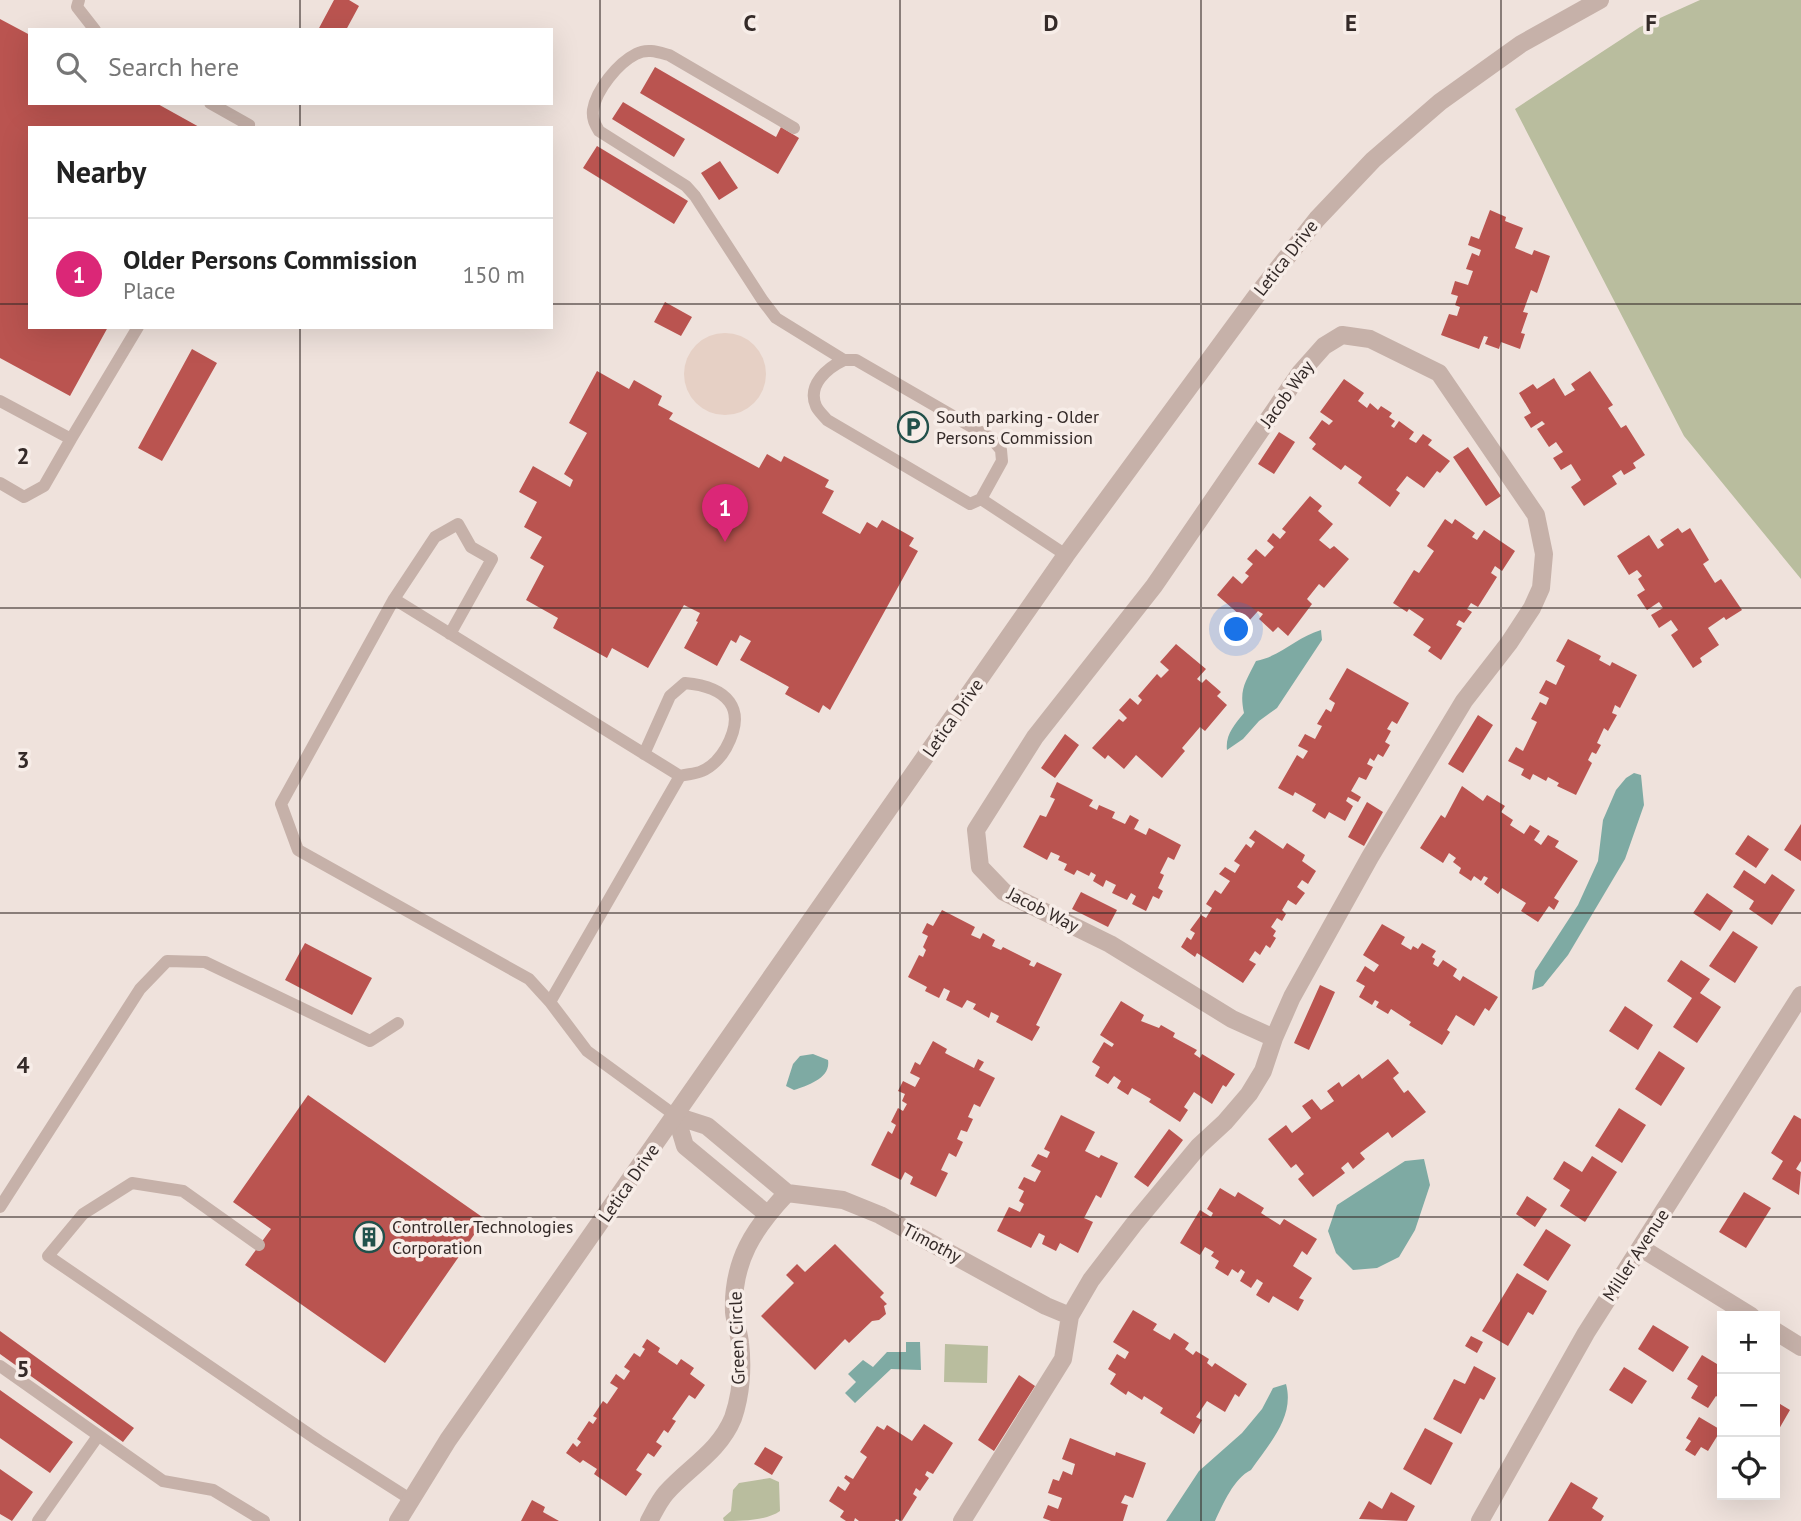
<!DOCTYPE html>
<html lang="en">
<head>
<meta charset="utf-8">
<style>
	body { margin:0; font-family:"PT Sans",sans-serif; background:#f6f6f6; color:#222 }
	.controls { position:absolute; right:21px; bottom:21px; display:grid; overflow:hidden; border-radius:0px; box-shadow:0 7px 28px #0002 }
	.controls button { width:63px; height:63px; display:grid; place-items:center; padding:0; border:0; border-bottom:2px solid #e0e0e0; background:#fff; color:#222; font:35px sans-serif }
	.you { position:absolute; left:1237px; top:630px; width:24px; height:24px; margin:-18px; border:5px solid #fff; border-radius:50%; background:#1a73e8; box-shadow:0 0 0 10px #1a73e833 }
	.badge { display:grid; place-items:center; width:46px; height:46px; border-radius:50%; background:#db2777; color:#fff; font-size:23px; font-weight:700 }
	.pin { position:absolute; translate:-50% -58px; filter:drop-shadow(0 2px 4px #0008) }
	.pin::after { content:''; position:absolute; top:37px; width:24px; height:21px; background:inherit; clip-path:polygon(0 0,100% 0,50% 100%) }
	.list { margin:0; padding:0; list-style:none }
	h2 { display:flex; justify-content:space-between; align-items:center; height:91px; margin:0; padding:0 28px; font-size:30px }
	h2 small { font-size:23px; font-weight:400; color:#767676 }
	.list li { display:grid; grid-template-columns:46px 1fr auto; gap:21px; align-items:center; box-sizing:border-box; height:112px; padding:0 28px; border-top:2px solid #e0e0e0 }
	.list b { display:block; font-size:26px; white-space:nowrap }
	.list p { margin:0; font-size:23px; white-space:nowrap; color:#767676 }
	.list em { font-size:23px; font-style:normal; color:#767676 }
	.icon { flex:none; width:38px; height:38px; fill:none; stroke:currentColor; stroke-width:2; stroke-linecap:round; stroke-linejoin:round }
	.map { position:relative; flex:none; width:1801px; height:1521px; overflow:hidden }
	.search { position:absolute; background:#fff; box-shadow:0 7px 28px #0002; left:28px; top:28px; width:525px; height:77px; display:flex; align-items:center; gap:18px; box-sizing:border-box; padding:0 24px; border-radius:0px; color:#767676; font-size:26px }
	.panel { position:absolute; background:#fff; box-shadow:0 7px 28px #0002; left:28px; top:126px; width:525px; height:203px; border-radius:0px }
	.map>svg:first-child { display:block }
</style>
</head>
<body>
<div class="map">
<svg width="1801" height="1521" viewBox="0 0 1801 1521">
	<rect width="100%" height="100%" fill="#efe2dc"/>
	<path fill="#b9bd9e" d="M1700 0H1801V579L1684 436 1515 109 1640 27Z
		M945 1344 988 1346 987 1383 944 1382Z
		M770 1478 779 1482 780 1511C766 1521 740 1521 724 1521L723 1518 731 1511 733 1490 739 1483Z"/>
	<path fill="#e6d0c5" d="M684 374a41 41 0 1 1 82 0a41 41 0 1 1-82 0Z"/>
	<path fill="#7eaaa3" d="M1321 630 1322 640 1277 708 1259 721 1243 739 1227 750C1225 735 1235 724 1244 713 1239 689 1245 683 1256 661 1281 656 1297 637 1321 630Z
		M1634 773 1641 775 1644 805 1625 859 1568 955 1543 986 1532 990 1535 971 1578 905 1598 861 1603 820 1616 790 1626 778Z
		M813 1054 828 1060C831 1078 808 1085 794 1090L786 1086 793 1064 800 1056Z
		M1424 1159 1430 1185 1415 1230 1399 1257 1377 1268 1353 1270 1336 1253 1328 1231 1337 1205 1405 1161Z
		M906 1342H920L921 1370 891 1369 855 1403 845 1393 856 1382 848 1374 863 1360 873 1367 887 1352H906Z
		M1286 1384C1295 1417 1269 1444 1251 1470 1234 1478 1223 1504 1215 1521H1166L1199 1471 1242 1433 1262 1409 1273 1388Z"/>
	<path fill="#ba5450" d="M334 0H349L359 6 346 30H318Z
		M0 19 30 35V103H156L201 128H30V327H108L70 396 0 358Z
		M655 67 776 137 781 127 799 138 778 174 640 93Z
		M623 102 685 139 674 157 612 119Z
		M597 146 688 201 674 224 583 168Z
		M720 161 738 188 719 200 701 173Z
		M1490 210 1506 217 1505 221 1523 228 1515 248 1532 255 1534 250 1550 256 1537 293 1531 290 1523 312 1528 313 1521 333 1525 334 1520 349 1501 342 1499 349 1485 344 1488 337 1484 336 1479 349 1441 335 1449 314 1457 316 1460 307 1455 305 1458 296 1451 294 1455 281 1468 285 1473 271 1466 269 1472 253 1479 256 1481 250 1468 245 1471 236 1479 239Z
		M665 302 692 317 681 336 654 322Z
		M192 349 217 363 162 461 138 448Z
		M597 371 629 389 634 380 662 396 658 405 673 413 669 419 759 468 767 454 781 462 784 456 829 480 825 487 834 491 822 513 860 534 867 522 877 528 882 520 914 538 909 546 918 551 830 710 823 705 819 713 785 694 789 687 740 660 751 641 740 635 736 643 731 640 717 666 684 648 698 622 696 621 700 613 684 605 648 668 612 648 607 658 553 628 558 618 526 600 544 566 530 558 542 537 524 527 537 502 519 492 533 466 570 487 573 480 564 474 587 433 569 423Z
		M1590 371 1613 405 1608 408 1621 428 1626 425 1645 455 1633 463 1636 468 1624 475 1621 470 1612 476 1617 484 1584 506 1571 487 1581 480 1571 464 1561 470 1553 458 1563 452 1556 442 1549 447 1537 429 1545 424 1542 421 1531 428 1524 417 1531 413 1519 393 1533 384 1537 389 1554 378 1565 396 1575 390 1571 384Z
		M1344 379 1364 393 1358 401 1367 408 1370 403 1378 410 1381 406 1392 413 1389 417 1395 421 1391 426 1394 428 1399 421 1414 432 1409 439 1416 443 1423 434 1432 440 1428 445 1450 461 1440 473 1437 471 1424 488 1407 476 1396 490 1400 493 1390 507 1358 483 1362 477 1345 465 1341 470 1312 449 1316 444 1309 438 1322 420 1329 425 1333 421 1320 412Z
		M1279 432 1295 442 1274 474 1258 464Z
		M1468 447 1501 496 1486 506 1453 457Z
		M1310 496 1322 506 1318 511 1333 524 1319 540 1330 549 1334 546 1349 559 1324 588 1319 584 1307 599 1312 604 1288 636 1278 627 1273 632 1259 619 1263 614 1258 611 1248 622 1217 595 1233 576 1242 584 1249 576 1245 573 1253 564 1247 559 1256 549 1265 557 1274 547 1267 541 1273 533 1280 539 1286 532 1282 529Z
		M1445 519 1452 524 1455 519 1475 533 1472 537 1477 540 1484 530 1515 551 1502 571 1495 566 1491 573 1497 577 1478 607 1471 603 1467 609 1472 612 1464 623 1459 620 1456 625 1462 628 1441 660 1428 651 1431 647 1413 635 1424 619 1409 609 1407 612 1393 603 1414 570 1419 573 1434 551 1427 546Z
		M1678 528 1682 533 1690 528 1709 560 1703 564 1715 583 1721 579 1742 610 1726 620 1724 617 1708 628 1719 645 1700 658 1702 662 1693 668 1671 635 1678 630 1671 620 1659 628 1651 615 1663 608 1659 602 1647 610 1637 595 1645 590 1638 579 1642 576 1637 570 1629 575 1617 556 1649 535 1658 549 1664 545 1660 540Z
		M1568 639 1601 656 1599 660 1610 666 1612 662 1637 675 1620 708 1615 705 1612 713 1617 715 1608 731 1604 728 1597 743 1601 745 1596 754 1592 752 1588 760 1592 763 1576 795 1557 786 1559 783 1548 777 1546 781 1533 774 1530 780 1521 775 1524 769 1508 761 1516 747 1523 751 1537 722 1531 719 1540 702 1546 705 1549 698 1539 693 1546 680 1556 685 1565 666 1556 661Z
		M1176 644 1206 669 1197 679 1202 683 1206 679 1221 692 1217 696 1227 705 1205 731 1200 727 1182 748 1185 751 1162 778 1136 755 1124 769 1108 755 1105 759 1092 748 1119 719 1123 722 1127 718 1119 710 1130 698 1138 705 1142 700 1138 696 1157 674 1161 678 1169 670 1160 662Z
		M1347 668 1409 703 1397 724 1392 721 1387 729 1391 731 1385 742 1390 745 1383 757 1378 754 1374 761 1370 758 1367 764 1373 767 1366 780 1359 777 1351 791 1361 797 1358 802 1348 797 1346 801 1353 806 1345 821 1329 812 1325 819 1312 811 1316 804 1295 792 1293 796 1278 788 1297 755 1303 759 1308 751 1298 746 1305 734 1315 739 1322 726 1317 724 1326 709 1331 712 1335 703 1329 699Z
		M1478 715 1493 725 1463 773 1448 764Z
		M1065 734 1079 745 1055 778 1041 768Z
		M1057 782 1093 800 1089 806 1097 810 1099 805 1115 812 1112 818 1125 824 1130 815 1139 820 1134 829 1146 835 1149 828 1181 845 1174 860 1168 857 1160 873 1164 875 1158 888 1163 891 1159 899 1153 896 1146 911 1132 904 1136 896 1131 893 1127 900 1112 893 1116 885 1106 880 1103 887 1093 881 1096 875 1091 872 1089 876 1077 870 1074 875 1064 870 1067 864 1058 860 1060 856 1051 852 1047 860 1023 847 1040 815 1046 817 1055 799 1050 797Z
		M1462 786 1483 801 1487 795 1505 806 1501 812 1513 820 1510 825 1524 834 1530 825 1540 831 1534 840 1541 845 1548 835 1559 841 1555 847 1578 861 1554 898 1559 901 1554 910 1549 906 1538 922 1521 911 1526 903 1502 888 1498 894 1484 884 1488 878 1484 876 1481 881 1474 876 1471 881 1459 873 1461 868 1453 862 1456 858 1449 853 1443 863 1420 848 1441 815 1445 818Z
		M1367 802 1383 812 1364 846 1348 837Z
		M1801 824V861L1784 850Z
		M1255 830 1283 849 1287 843 1305 855 1302 861 1316 871 1308 884 1302 880 1297 887 1305 893 1296 905 1288 900 1282 910 1286 914 1282 921 1277 918 1271 927 1276 931 1273 936 1276 938 1270 948 1266 945 1260 955 1255 951 1249 960 1256 964 1243 983 1197 953 1195 957 1181 947 1187 937 1191 940 1195 933 1190 930 1201 915 1206 918 1212 908 1206 904 1215 890 1221 894 1230 881 1219 874 1225 867 1235 873 1240 865 1234 861 1246 844 1251 848 1255 842 1249 838Z
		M1748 835 1769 849 1756 868 1735 854Z
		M1744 870 1765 884 1772 874 1795 890 1772 925 1749 909 1754 901 1733 887Z
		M1081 892 1117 910 1108 927 1072 909Z
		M1707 893 1733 911 1720 931 1693 913Z
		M942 910 975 927 971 935 980 939 983 933 995 940 992 946 1001 950 1003 947 1031 961 1029 965 1034 967 1037 962 1062 974 1036 1025 1040 1027 1032 1041 996 1022 999 1016 991 1012 989 1018 973 1009 976 1004 967 1000 962 1008 946 1000 950 991 944 988 939 998 925 991 927 987 908 977 919 955 923 957 926 950 923 947 928 936 922 933 927 923 933 926Z
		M1382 924 1405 937 1401 944 1411 950 1413 946 1418 949 1422 943 1436 951 1432 957 1435 959 1433 964 1438 967 1443 960 1457 969 1453 976 1460 981 1463 976 1498 997 1489 1011 1485 1008 1474 1026 1456 1015 1447 1030 1450 1032 1442 1045 1409 1025 1411 1022 1391 1009 1388 1014 1376 1007 1379 1002 1375 1000 1372 1005 1359 997 1365 986 1356 981 1365 966 1374 972 1379 965 1363 955Z
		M1733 931 1758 947 1735 983 1709 966Z
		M305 943 372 978 352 1015 285 980Z
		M1681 960 1710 979 1700 993 1721 1007 1697 1043 1673 1027 1692 998 1667 981Z
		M1320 985 1335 992 1309 1050 1294 1043Z
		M1121 1001 1144 1015 1141 1021 1159 1028 1161 1025 1175 1033 1173 1037 1197 1050 1194 1054 1200 1058 1202 1054 1235 1074 1226 1087 1223 1085 1212 1104 1194 1092 1184 1107 1188 1110 1180 1122 1149 1102 1151 1099 1132 1088 1128 1095 1117 1088 1121 1081 1114 1076 1108 1084 1095 1076 1100 1067 1092 1062 1104 1042 1112 1047 1114 1044 1100 1035Z
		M1625 1006 1653 1025 1638 1050 1609 1031Z
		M933 1041 947 1049 945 1053 974 1068 978 1059 984 1062 979 1070 995 1078 980 1107 974 1104 968 1117 973 1119 967 1132 961 1130 957 1139 963 1142 956 1157 949 1153 941 1170 948 1173 936 1197 910 1184 913 1177 905 1172 901 1180 871 1165 888 1131 892 1134 896 1125 891 1122 898 1108 903 1111 907 1104 902 1101 905 1094 898 1091 903 1081 915 1087 920 1078 910 1073 915 1062 920 1065Z
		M1659 1051 1685 1068 1661 1106 1635 1089Z
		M1388 1059 1399 1073 1393 1078 1404 1093 1408 1090 1426 1112 1392 1138 1388 1132 1360 1153 1365 1159 1353 1169 1348 1162 1341 1168 1345 1173 1313 1197 1298 1179 1304 1174 1296 1164 1291 1168 1268 1139 1286 1125 1292 1133 1311 1118 1302 1106 1312 1099 1321 1110 1334 1101 1327 1091 1339 1082 1342 1087 1359 1074 1362 1079Z
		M308 1095 485 1219 385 1363 245 1265 271 1229 233 1202Z
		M1619 1108 1646 1125 1622 1163 1595 1146Z
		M1061 1115 1095 1132 1085 1151 1099 1158 1101 1155 1118 1163 1101 1198 1096 1195 1084 1218 1093 1222 1078 1253 1060 1243 1056 1251 1042 1244 1045 1236 1039 1233 1031 1248 997 1231 1009 1207 1020 1212 1024 1204 1019 1201 1024 1191 1018 1188 1024 1177 1035 1182 1041 1171 1031 1166 1038 1154 1047 1158 1050 1152 1044 1149Z
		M1794 1115 1801 1119V1161L1796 1169 1801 1172 1799 1195 1772 1179 1783 1161 1771 1153Z
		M1169 1129 1183 1140 1148 1187 1134 1177Z
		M1592 1156 1617 1172 1585 1222 1560 1206 1570 1190 1553 1179 1564 1161 1582 1172Z
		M1220 1188 1235 1197 1238 1192 1264 1208 1261 1213 1280 1225 1284 1219 1317 1239 1307 1255 1302 1251 1293 1266 1312 1278 1299 1298 1304 1300 1298 1311 1273 1296 1269 1303 1256 1295 1263 1283 1257 1279 1251 1288 1240 1281 1245 1272 1241 1269 1238 1273 1232 1269 1228 1276 1215 1268 1219 1261 1211 1256 1214 1252 1205 1247 1200 1255 1180 1243 1200 1210 1211 1217 1213 1213 1207 1209Z
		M1744 1192 1771 1208 1746 1248 1719 1232Z
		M1527 1196 1547 1209 1535 1227 1516 1214Z
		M1546 1229 1571 1245 1548 1281 1523 1265Z
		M835 1244 884 1293 880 1297 887 1304 884 1306 886 1314 879 1320 872 1321 849 1343 845 1339 815 1370 761 1316 794 1283 786 1275 797 1264 805 1272Z
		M1517 1273 1547 1291 1533 1315 1528 1312 1508 1346 1482 1331Z
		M1133 1310 1157 1324 1153 1330 1170 1340 1174 1333 1189 1343 1185 1349 1193 1355 1196 1351 1209 1359 1207 1363 1212 1367 1215 1363 1247 1384 1239 1397 1235 1394 1225 1412 1207 1401 1196 1417 1202 1420 1194 1434 1160 1413 1163 1408 1144 1396 1142 1400 1128 1391 1126 1395 1110 1384 1116 1374 1108 1369 1117 1354 1125 1359 1129 1352 1113 1342Z
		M1653 1325 1689 1347 1673 1372 1638 1349Z
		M0 1331 134 1428 123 1442 0 1354Z
		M1471 1336 1483 1342 1477 1353 1465 1346Z
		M647 1339 660 1348 658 1352 677 1365 681 1359 694 1368 690 1374 705 1385 695 1399 689 1395 672 1419 676 1421 668 1433 664 1430 656 1442 662 1446 654 1457 648 1453 636 1470 642 1474 626 1496 594 1474 597 1469 583 1460 580 1463 566 1453 573 1443 577 1447 581 1442 577 1439 589 1421 593 1424 597 1418 593 1416 603 1401 607 1404 618 1388 610 1383 616 1374 624 1380 630 1371 624 1367 634 1353 640 1357 645 1349 642 1347Z
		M1702 1355 1722 1367V1400L1716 1396 1708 1408 1691 1398 1698 1386 1687 1379Z
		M1474 1366 1496 1378 1484 1400 1480 1398 1461 1434 1433 1419 1454 1379 1465 1384Z
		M1624 1367 1647 1381 1632 1404 1609 1390Z
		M1019 1375 1035 1386 994 1451 978 1440Z
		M0 1390 73 1442 50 1473 0 1438Z
		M1775 1401 1790 1410 1775 1436Z
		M1699 1417 1721 1430 1708 1451 1701 1447 1695 1456 1685 1450 1691 1441 1686 1438Z
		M924 1424 953 1443 933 1474 927 1471 925 1475 929 1478 920 1491 916 1488 913 1494 917 1497 902 1521 896 1519 895 1521H859L855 1518 854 1521H846L840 1517 844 1511 829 1501 838 1486 845 1491 850 1483 844 1478 846 1475 853 1479 867 1457 860 1452 877 1426 884 1430 887 1425 912 1441Z
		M1425 1428 1453 1443 1431 1485 1403 1469Z
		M1070 1438 1115 1456 1116 1452 1146 1463 1133 1498 1125 1495 1121 1503 1128 1505 1123 1521H1051L1043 1518 1048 1505 1058 1509 1062 1498 1048 1493 1053 1479 1059 1481 1063 1471 1072 1475 1075 1464 1062 1459Z
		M765 1447 783 1457 772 1475 754 1464Z
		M0 1469 33 1492 12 1521 0 1514Z
		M1571 1482 1598 1498 1592 1508 1604 1516 1601 1521H1548Z
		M1391 1492 1415 1506 1407 1521 1359 1519 1369 1501 1382 1509Z
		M532 1500 545 1507 543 1512 559 1521H521Z"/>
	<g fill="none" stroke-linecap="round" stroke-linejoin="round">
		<path stroke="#c6b1a9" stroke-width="12" d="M79 0 77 7 95 30
			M210 103 249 125 248 128
			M794 128 669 55C658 52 647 48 636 54 618 63 596 90 593 110 592 119 595 124 599 131L686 186 695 196 763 301 776 318 844 360
			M844 360H856L991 438 1001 450 1002 461 981 499 970 504 827 420C824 416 818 411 816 406 807 385 827 368 844 360Z
			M0 401 71 439 44 486 24 497 0 483
			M71 439 138 327
			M981 499 1066 555
			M394 599 680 776 550 1002 587 1051 676 1116
			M450 634 492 559 471 547 458 524 435 537 394 599 281 804 298 850 529 979 550 1002
			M644 754 670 696 685 683C727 687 748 708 726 748 721 757 712 767 702 771 696 774 687 774 680 776
			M0 1207 140 989 167 961 205 962 370 1041 398 1023
			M259 1245 183 1191 132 1183 83 1214 48 1256 319 1441 410 1499
			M0 1366 163 1481 213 1490 264 1521
			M38 1521 98 1436"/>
		<path stroke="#c6b1a9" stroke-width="18" d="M676 1116 685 1146 767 1214
			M676 1116 707 1126 787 1193
			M1641 1248 1751 1316
			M1775 1331 1801 1347
			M649 1521C654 1512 659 1501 666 1493 689 1467 719 1452 733 1418 741 1395 743 1367 740 1343 739 1333 735 1322 734 1312 732 1261 754 1228 787 1193L843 1200 880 1215 1046 1306 1070 1316
			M962 1521 1063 1359 1070 1316 1091 1280 1134 1224 1199 1146 1225 1122 1249 1094 1263 1071 1274 1038 1292 997 1370 857 1464 701 1509 643 1532 608 1541 588 1544 554 1536 515 1439 373 1370 339 1342 335 1324 346 1300 373 1154 586 1035 737 976 830 980 867 1004 892 1110 944 1232 1019 1274 1038
			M1480 1521 1586 1333 1801 995"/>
		<path stroke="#c6b1a9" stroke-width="18" d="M398 1521 448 1440 1066 555 1257 295 1317 219 1373 160 1440 102 1521 44 1600 0"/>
	</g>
	<path fill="none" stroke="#342a28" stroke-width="2" stroke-opacity="0.55" d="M300 0V30M600 0V1521M900 0V1521M1201 0V1521M1501 0V1521M300 103V128M0 304H30M551 304H1801M300 327V1521M0 608H1801M0 913H1801M0 1217H1801"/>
	<defs>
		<g id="parking-ring" transform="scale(1.575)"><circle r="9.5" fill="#f7ede8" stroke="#22514b" stroke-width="1.5"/><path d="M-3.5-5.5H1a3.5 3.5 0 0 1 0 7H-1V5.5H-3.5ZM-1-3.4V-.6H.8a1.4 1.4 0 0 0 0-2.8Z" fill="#22514b"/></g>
		<g id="building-ring" transform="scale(1.575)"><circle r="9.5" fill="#f7ede8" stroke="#22514b" stroke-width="1.5"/><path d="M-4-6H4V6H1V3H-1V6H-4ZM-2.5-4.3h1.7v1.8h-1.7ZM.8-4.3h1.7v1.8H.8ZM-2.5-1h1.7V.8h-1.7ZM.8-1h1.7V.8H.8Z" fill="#22514b"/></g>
	</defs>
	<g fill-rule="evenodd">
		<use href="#parking-ring" x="913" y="427"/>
		<use href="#building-ring" x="369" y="1237"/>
	</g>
	<g text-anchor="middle" stroke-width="7" stroke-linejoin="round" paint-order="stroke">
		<g font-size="18" fill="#342a28" stroke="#f7ede8">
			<text transform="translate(1286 258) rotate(-52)" y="6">Letica Drive</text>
			<text transform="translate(1287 394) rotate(-54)" y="6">Jacob Way</text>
			<text transform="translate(953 718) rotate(-55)" y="6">Letica Drive</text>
			<text transform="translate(1043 910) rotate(27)" y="6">Jacob Way</text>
			<text transform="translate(629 1183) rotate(-55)" y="6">Letica Drive</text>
			<text transform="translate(932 1243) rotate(28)" y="6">Timothy</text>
			<text transform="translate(1636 1255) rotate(-57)" y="6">Miller Avenue</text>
			<text transform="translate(737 1338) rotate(-92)" y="6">Green Circle</text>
		</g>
		<g font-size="18" fill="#342a28" stroke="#f7ede8" text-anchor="start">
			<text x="936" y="423">South parking - Older<tspan x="936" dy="21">Persons Commission</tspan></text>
			<text x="392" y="1233">Controller Technologies<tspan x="392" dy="21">Corporation</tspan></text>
		</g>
	</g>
	<g font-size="23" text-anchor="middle" font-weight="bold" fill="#342a28" stroke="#f7ede8" stroke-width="7" stroke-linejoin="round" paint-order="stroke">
		<text x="750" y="31">C</text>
		<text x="1051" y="31">D</text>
		<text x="1351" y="31">E</text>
		<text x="1651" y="31">F</text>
		<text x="23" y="464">2</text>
		<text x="23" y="768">3</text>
		<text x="23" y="1073">4</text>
		<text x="23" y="1377">5</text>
	</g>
</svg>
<div class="controls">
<button>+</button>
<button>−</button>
<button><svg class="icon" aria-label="locate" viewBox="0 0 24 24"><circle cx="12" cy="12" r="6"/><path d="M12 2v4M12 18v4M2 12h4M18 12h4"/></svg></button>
</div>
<div class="you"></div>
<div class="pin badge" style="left:725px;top:542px">1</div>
<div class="search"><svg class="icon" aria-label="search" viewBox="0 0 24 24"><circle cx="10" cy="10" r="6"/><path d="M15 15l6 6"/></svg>Search here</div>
<section class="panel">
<h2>Nearby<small></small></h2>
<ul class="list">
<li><span class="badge">1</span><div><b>Older Persons Commission</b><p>Place</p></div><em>150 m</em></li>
</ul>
</section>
</div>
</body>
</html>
